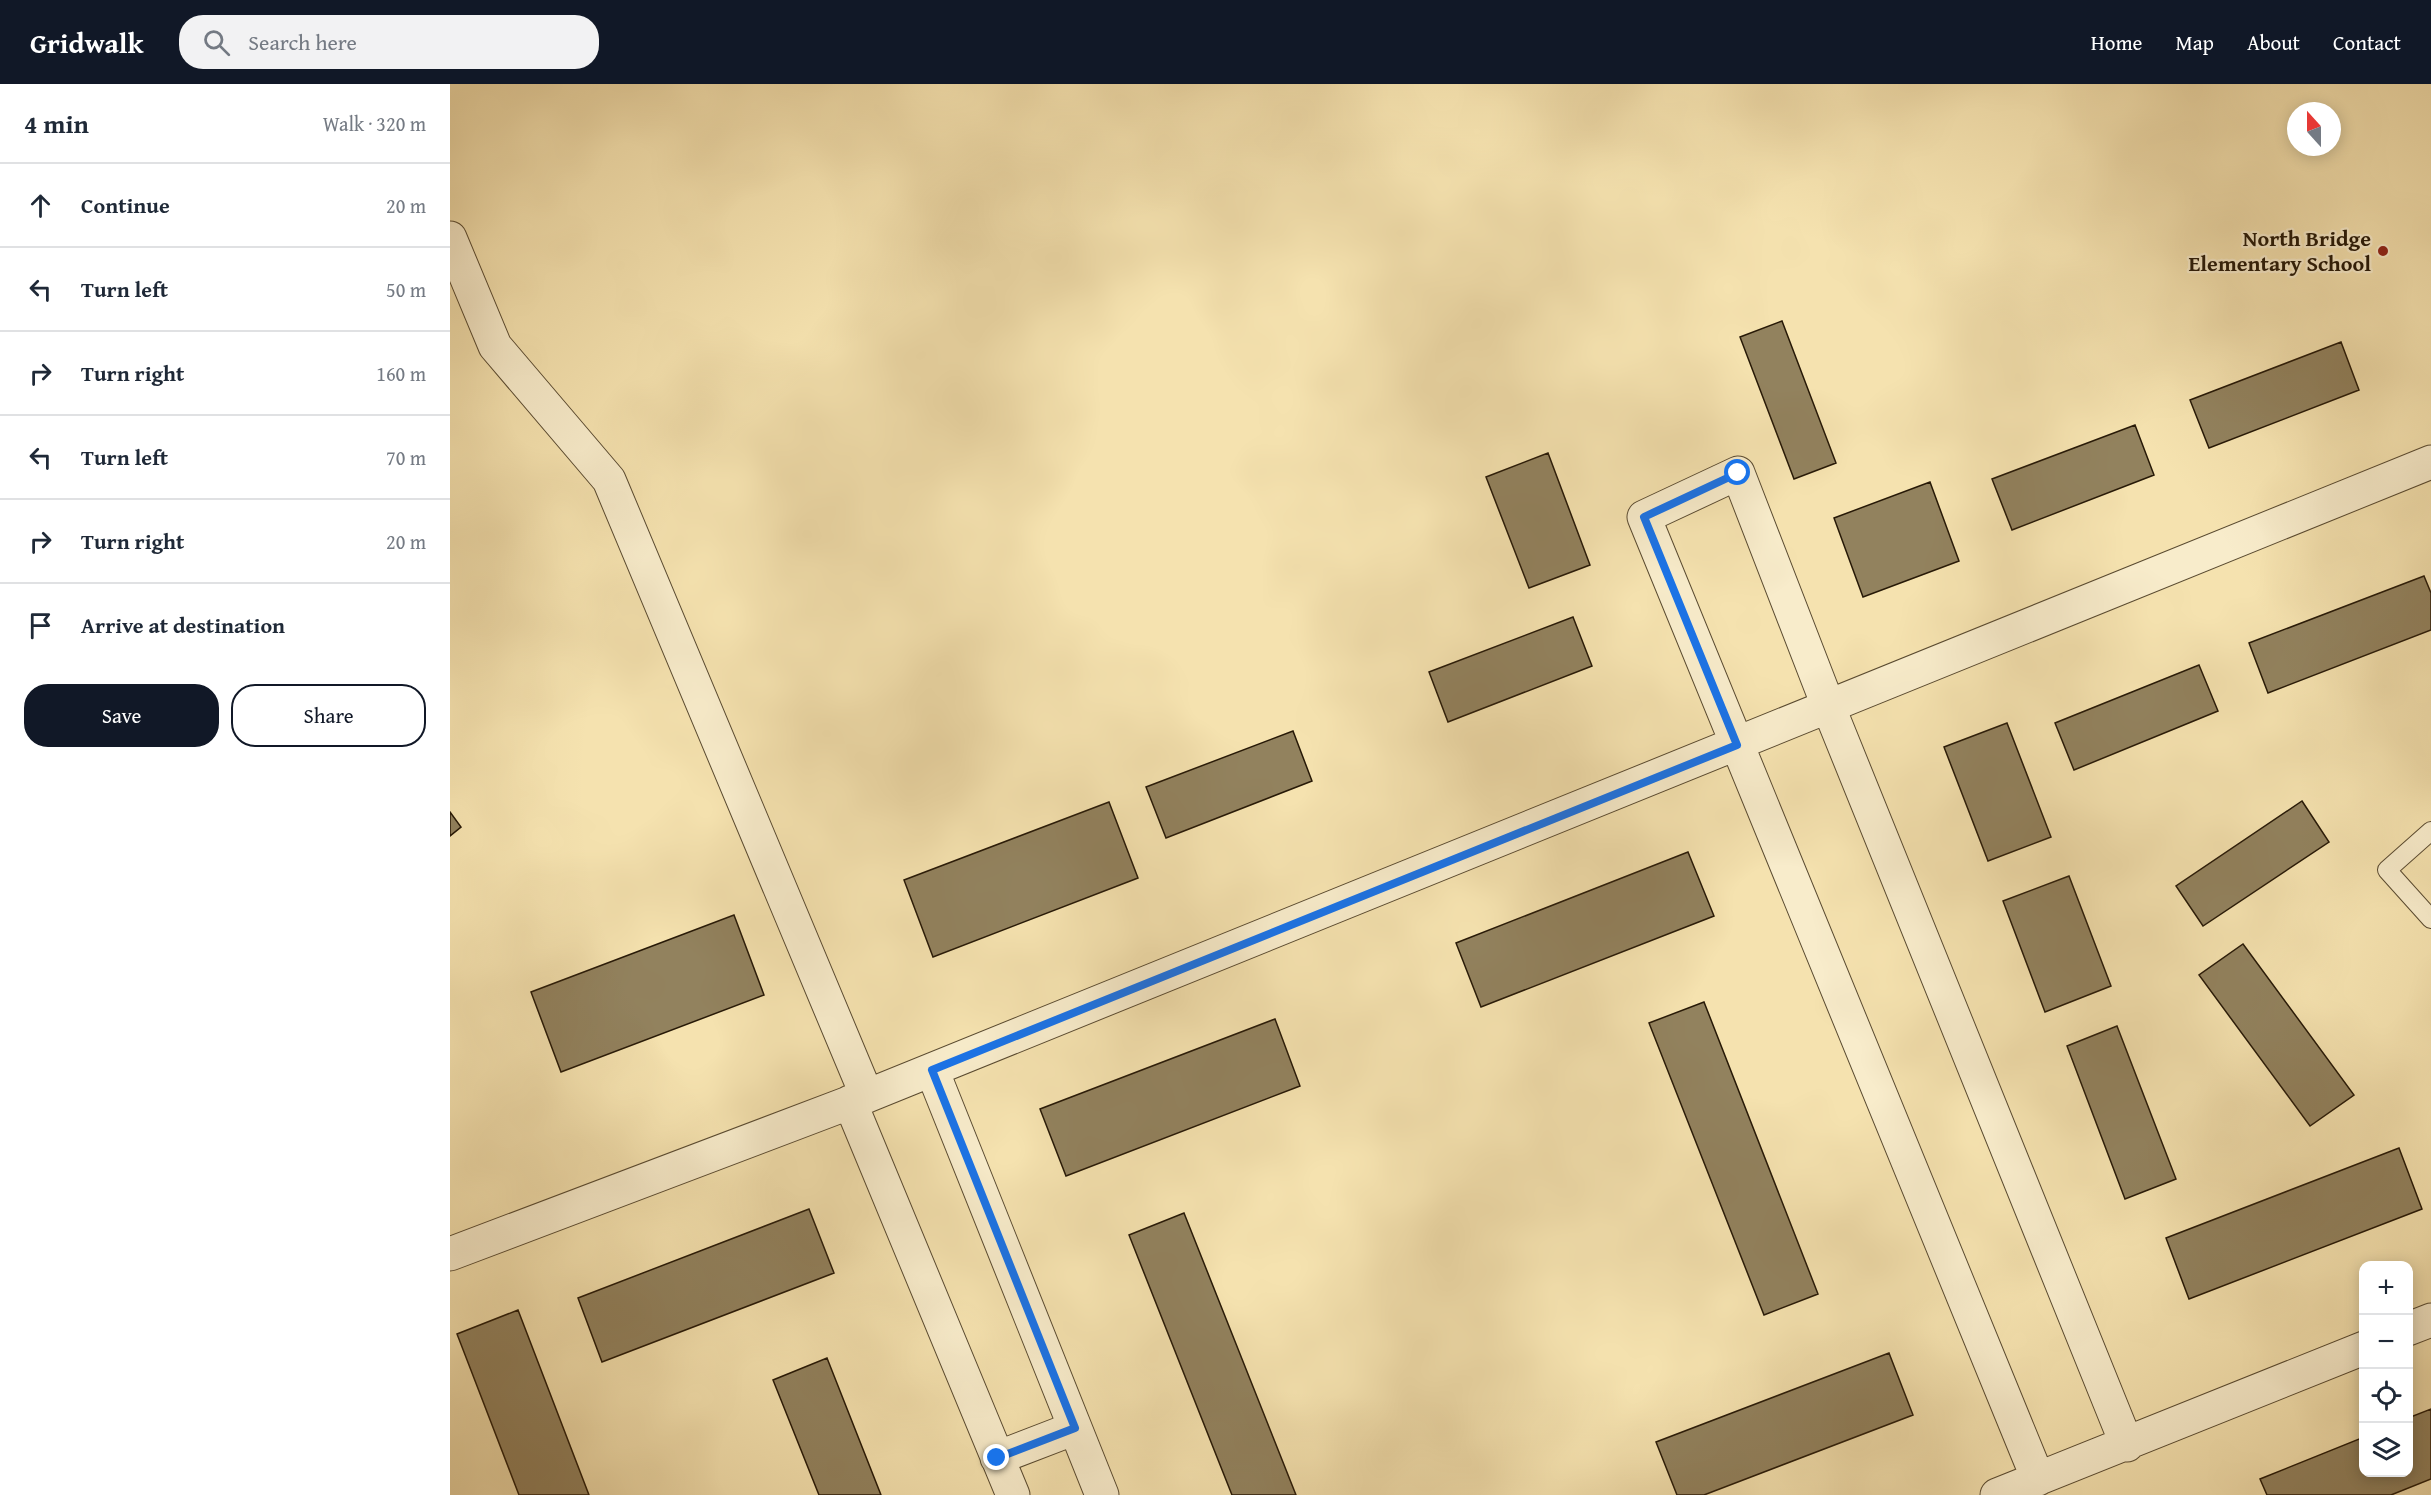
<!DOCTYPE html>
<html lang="en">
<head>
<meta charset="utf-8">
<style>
	body { margin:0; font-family:"Gentium Book Plus",serif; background:#f2f2f3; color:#1f2937 }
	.controls { position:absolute; right:18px; bottom:18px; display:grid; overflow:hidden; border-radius:12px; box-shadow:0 3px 15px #0003 }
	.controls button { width:54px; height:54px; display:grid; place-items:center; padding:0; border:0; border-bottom:2px solid #e0e1e3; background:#fff; color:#1f2937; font:30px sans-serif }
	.compass { position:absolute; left:1837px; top:18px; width:54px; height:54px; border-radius:50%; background:#fff; box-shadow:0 3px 15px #0003; rotate:339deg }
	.stop { position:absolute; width:18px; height:18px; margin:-14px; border:4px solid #1a73e8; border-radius:50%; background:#fff }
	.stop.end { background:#1a73e8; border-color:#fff; box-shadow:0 2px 6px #0008 }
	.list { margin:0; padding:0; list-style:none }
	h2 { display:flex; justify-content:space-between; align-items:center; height:78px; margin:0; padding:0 24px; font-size:26px }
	h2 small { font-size:20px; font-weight:400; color:#747a83 }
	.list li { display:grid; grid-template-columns:39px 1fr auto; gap:18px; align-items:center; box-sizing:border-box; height:84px; padding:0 24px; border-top:2px solid #e0e1e3 }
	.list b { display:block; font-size:22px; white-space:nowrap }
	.list em { font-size:20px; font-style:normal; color:#747a83 }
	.actions { display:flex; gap:12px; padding:18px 24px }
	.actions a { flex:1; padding:14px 0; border:2px solid #111827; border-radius:24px; text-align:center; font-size:21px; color:#111827 }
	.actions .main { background:#111827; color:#fff }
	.icon { flex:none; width:33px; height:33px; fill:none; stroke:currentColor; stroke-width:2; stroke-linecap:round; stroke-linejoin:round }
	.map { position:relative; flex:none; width:1981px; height:1411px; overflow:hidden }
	header { display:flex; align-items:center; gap:36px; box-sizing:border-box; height:84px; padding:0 30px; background:#111827; color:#fff }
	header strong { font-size:28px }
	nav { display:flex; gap:33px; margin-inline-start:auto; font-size:21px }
	.search { width:420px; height:54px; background:#f2f2f3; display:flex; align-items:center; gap:15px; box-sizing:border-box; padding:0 21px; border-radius:24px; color:#747a83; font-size:22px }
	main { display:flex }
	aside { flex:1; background:#fff }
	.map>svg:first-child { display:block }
</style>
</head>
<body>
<header>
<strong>Gridwalk</strong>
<div class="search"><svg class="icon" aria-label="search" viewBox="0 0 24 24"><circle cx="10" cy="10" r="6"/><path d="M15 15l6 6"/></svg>Search here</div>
<nav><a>Home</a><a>Map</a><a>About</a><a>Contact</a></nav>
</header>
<main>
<aside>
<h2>4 min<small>Walk · 320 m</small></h2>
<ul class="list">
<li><svg class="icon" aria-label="ahead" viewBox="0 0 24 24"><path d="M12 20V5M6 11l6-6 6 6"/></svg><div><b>Continue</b></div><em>20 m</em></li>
<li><svg class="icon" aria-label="left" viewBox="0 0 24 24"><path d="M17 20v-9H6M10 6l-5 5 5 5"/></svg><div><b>Turn left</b></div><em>50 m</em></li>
<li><svg class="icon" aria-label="right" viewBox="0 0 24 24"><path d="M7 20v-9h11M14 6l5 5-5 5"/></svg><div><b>Turn right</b></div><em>160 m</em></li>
<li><svg class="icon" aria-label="left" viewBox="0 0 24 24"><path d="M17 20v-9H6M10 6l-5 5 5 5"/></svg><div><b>Turn left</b></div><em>70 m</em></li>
<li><svg class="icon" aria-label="right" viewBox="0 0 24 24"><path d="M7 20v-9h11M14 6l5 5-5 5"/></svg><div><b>Turn right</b></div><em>20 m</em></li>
<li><svg class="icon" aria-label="arrive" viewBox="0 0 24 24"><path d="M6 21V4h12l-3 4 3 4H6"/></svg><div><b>Arrive at destination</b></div></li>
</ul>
<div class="actions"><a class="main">Save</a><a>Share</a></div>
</aside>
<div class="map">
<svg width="1981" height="1411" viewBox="0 0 1981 1411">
	<rect width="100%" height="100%" fill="#f5e2af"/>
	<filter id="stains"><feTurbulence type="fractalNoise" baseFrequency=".00333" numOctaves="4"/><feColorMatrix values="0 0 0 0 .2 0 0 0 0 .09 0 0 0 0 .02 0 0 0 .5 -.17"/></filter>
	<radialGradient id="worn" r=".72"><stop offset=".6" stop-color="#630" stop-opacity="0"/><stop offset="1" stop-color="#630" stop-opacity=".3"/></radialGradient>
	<path fill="#92825e" stroke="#271907" stroke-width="1.5" d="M1332 237 1386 379 1344 395 1290 253Z
		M1891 258 1909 306 1759 364 1740 316Z
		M1685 341 1704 391 1562 446 1542 395Z
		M1098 369 1140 481 1079 504 1036 393Z
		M1480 398 1509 477 1413 513 1384 434Z
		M1974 492 1981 509V546L1818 609 1799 559Z
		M1123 533 1142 582 998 638 979 588Z
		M1749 581 1768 627 1624 686 1605 639Z
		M1557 639 1601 753 1538 777 1494 663Z
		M843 647 862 697 716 754 696 703Z
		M1852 717 1879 758 1753 842 1726 802Z
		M659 718 688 794 483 873 454 796Z
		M0 728 11 743 0 752Z
		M1238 768 1264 832 1031 923 1006 859Z
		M1619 792 1661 902 1595 928 1553 817Z
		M284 831 314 911 111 988 81 908Z
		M1793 860 1904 1011 1860 1042 1749 891Z
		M1254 918 1368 1210 1314 1231 1199 939Z
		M825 935 850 1002 616 1092 590 1025Z
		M1667 942 1726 1095 1675 1115 1617 962Z
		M1949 1064 1972 1125 1739 1215 1716 1154Z
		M359 1125 384 1189 152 1278 128 1214Z
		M734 1129 846 1411H782L679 1151Z
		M68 1226 139 1411H69L7 1250Z
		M1439 1269 1463 1331 1254 1411H1227L1206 1358Z
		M377 1274 431 1411H369L323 1296Z
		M1981 1325V1395L1941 1411H1817L1810 1395 1914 1353V1388H1958V1334Z"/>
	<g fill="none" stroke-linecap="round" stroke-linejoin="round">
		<g stroke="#5a4b31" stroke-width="20">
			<path id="lane" d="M1981 747 1937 786 1981 835"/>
		</g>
		<g stroke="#5a4b31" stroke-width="35">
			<path id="street" d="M0 154 45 262 159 396 417 1012
				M482 986 652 1411
				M400 1018 563 1411
				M0 1170 417 1012 1981 378
				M1958 1245 1981 1236
				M547 1374 625 1344
				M1588 1395 1194 433 1288 389 1379 624 1677 1361
				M1547 1411 1914 1264"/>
		</g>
		<use href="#lane" stroke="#f8eccb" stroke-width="18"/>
		<use href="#street" stroke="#f8eccb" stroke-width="33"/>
	</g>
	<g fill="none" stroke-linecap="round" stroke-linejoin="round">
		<path stroke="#1a73e8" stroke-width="8" d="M547 1374 625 1344 482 986 1287 661 1194 433 1288 389"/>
	</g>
	<circle fill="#8f2418" stroke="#f8eccb" stroke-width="2" cx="1933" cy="167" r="6"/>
	<g text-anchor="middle" stroke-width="4.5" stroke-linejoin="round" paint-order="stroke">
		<g font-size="22" font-weight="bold" fill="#271907" stroke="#f8eccb" text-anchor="end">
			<text x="1921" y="162">North Bridge<tspan x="1921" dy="25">Elementary School</tspan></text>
		</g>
	</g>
	<rect width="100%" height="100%" filter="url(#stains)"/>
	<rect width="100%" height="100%" fill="url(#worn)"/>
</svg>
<div class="controls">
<button>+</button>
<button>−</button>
<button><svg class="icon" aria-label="locate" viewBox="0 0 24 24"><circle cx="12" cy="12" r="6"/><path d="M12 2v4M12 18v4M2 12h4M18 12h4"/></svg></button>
<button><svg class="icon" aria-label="layers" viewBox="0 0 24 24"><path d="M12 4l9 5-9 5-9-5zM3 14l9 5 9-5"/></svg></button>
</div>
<svg class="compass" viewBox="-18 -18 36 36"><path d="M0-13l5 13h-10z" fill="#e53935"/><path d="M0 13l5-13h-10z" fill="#747a83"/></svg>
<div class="stop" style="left:1288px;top:389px"></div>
<div class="stop end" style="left:547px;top:1374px"></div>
</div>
</main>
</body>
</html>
